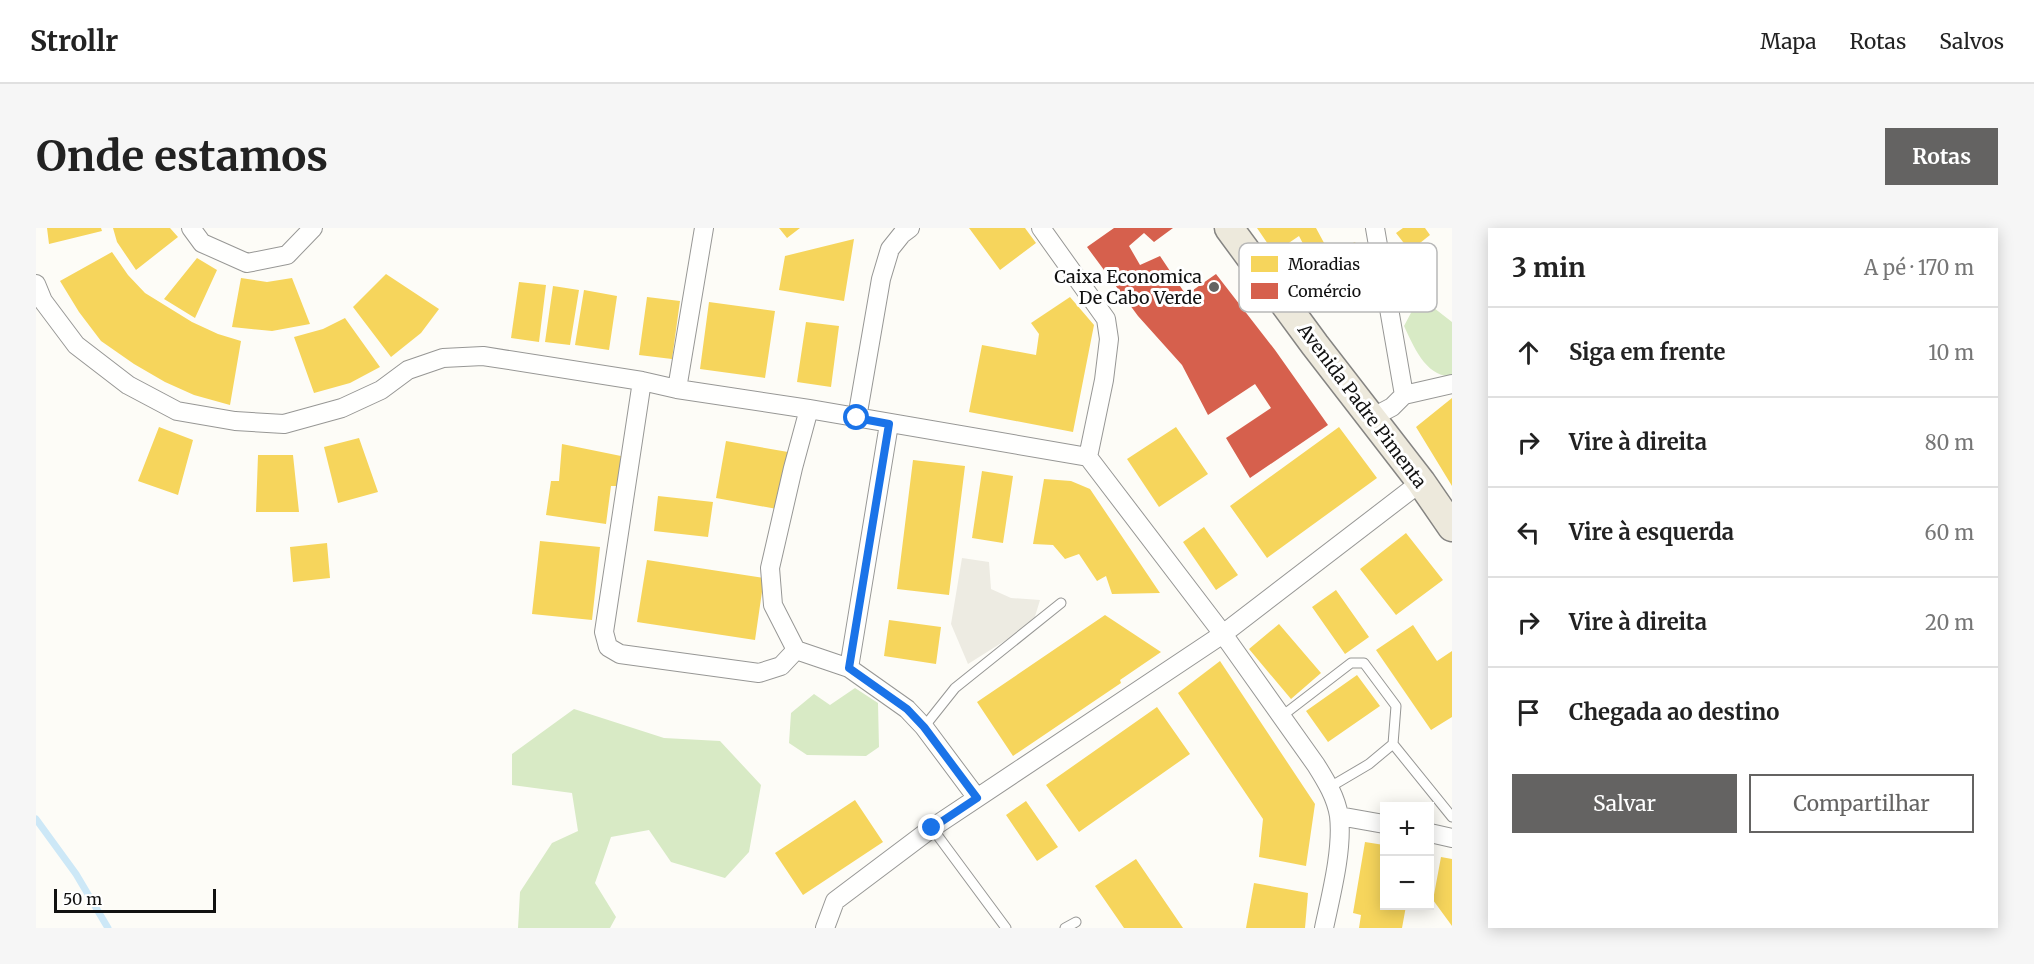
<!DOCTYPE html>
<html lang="pt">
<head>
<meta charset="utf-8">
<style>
	body { margin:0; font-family:Merriweather,serif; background:#f6f6f6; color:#222 }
	.controls { position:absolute; right:18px; bottom:18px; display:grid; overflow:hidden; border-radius:0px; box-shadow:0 3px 15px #0003 }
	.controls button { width:54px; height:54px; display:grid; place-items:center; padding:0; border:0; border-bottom:2px solid #e0e0e0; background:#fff; color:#222; font:30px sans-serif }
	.scale { position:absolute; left:18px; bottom:15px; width:162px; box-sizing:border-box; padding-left:6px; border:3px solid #111; border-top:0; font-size:16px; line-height:21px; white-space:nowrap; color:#111; -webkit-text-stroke:4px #fff; paint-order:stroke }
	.stop { position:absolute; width:18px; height:18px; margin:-14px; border:4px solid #1a73e8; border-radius:50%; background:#fff }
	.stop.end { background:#1a73e8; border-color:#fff; box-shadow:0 2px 6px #0008 }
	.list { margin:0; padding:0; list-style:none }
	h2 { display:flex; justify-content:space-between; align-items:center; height:78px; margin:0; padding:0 24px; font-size:26px }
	h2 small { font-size:20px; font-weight:400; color:#767676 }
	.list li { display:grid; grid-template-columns:39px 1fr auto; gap:18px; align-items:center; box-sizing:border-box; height:90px; padding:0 24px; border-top:2px solid #e0e0e0 }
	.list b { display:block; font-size:22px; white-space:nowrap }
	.list em { font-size:20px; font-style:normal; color:#767676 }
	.actions { display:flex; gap:12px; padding:18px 24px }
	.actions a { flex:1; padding:14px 0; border:2px solid #646362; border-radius:0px; text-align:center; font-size:21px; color:#646362 }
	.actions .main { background:#646362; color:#fff }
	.icon { flex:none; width:33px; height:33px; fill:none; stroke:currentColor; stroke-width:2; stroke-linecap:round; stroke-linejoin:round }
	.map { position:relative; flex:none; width:1416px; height:700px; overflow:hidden; border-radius:0px }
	header { display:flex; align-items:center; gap:36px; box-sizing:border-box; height:84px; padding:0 30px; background:#fff; border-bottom:2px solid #e0e0e0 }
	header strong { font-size:28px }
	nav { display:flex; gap:33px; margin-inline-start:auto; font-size:21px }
	.intro { display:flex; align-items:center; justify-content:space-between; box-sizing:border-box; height:144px; padding:0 36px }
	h1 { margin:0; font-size:42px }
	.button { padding:15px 27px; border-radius:0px; background:#646362; color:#fff; font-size:21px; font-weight:700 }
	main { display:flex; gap:36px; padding:0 36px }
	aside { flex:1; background:#fff; border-radius:0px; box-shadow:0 3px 15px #0003 }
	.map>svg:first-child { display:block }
</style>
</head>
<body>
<header>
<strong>Strollr</strong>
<nav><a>Mapa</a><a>Rotas</a><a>Salvos</a></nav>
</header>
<div class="intro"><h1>Onde estamos</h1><a class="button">Rotas</a></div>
<main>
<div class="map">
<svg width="1416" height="700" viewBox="0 0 1416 700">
	<rect width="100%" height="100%" fill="#fdfcf7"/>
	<path fill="#d8eac5" d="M1398 80 1416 94V148C1390 150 1377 117 1368 98L1376 83Z
		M819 460 842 475 843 519 830 528 771 527 753 515 755 485 778 466 794 477Z
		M538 481 628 510 684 513 725 557 713 624 689 650 635 634 613 602 575 609 559 655 580 689 574 700H482L484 664 516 615 542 603 536 565 476 557V526Z"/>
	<path fill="#edebe2" d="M926 330 953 334 955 361 975 370 1004 372 997 395 932 436 915 396Z"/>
	<path fill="#f6d55c" d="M11 0H65L66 3 13 16Z
		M77 0H134L142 9 100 42 81 14Z
		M743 0H764L751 10Z
		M933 0H989L1000 15 964 42Z
		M1221 0H1280L1294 26 1319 14 1328 33 1296 48 1289 38 1262 54 1255 43 1275 31 1263 8 1238 25Z
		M1367 0H1389L1394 7 1374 23 1360 5Z
		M818 11 808 73 743 62 749 28Z
		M76 24 92 47 109 65 156 94 182 106 205 113 194 177 158 167 129 154 98 136 65 113 43 84 24 53Z
		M161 30 181 42 159 90 128 71Z
		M350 46 403 81 385 105 355 129 317 79Z
		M205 50 231 54 256 50 274 96 236 103 196 99Z
		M483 54 510 57 503 114 475 110Z
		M517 58 543 62 534 117 509 114Z
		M548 62 581 68 573 122 539 117Z
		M611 69 644 73 636 131 603 127Z
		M1034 69 1058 97 1037 204 933 184 946 117 1000 127 1003 106 995 95Z
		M673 74 739 83 729 150 664 141Z
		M309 90 344 139 314 155 278 165 258 109 287 101Z
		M770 94 803 98 795 159 761 154Z
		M1416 170V258L1380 199Z
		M123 199 157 212 142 267 102 253Z
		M1140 199 1172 246 1123 279 1091 231Z
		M1303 199 1341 250 1231 330 1194 278Z
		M323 210 342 264 302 275 288 219Z
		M690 213 752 224 741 281 680 270Z
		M526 216 585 228 583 258H575L570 296 510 287 515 253H523Z
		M222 227H257L263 284H220Z
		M877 232 929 238 913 367 861 361Z
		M946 243 977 248 967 315 936 310Z
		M1008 251 1035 253 1054 261 1124 365 1076 366 1070 348 1061 353 1043 326 1029 331 1017 317 997 316Z
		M622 268 677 274 672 309 618 303Z
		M1168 299 1202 347 1180 362 1147 314Z
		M1370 305 1407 352 1360 387 1324 341Z
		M504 313 564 319 556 392 496 386Z
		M291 315 294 350 257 354 254 319Z
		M611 332 728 350 719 412 601 394Z
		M1300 362 1333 409 1309 426 1276 379Z
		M1069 387 1125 424 1084 452 1085 455 977 528 941 474Z
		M853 392 905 399 900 436 848 428Z
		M1243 396 1285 445 1255 471 1213 421Z
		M1377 397 1401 433 1416 423V489L1395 502 1340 422Z
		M1184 433 1279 576 1270 638 1223 629 1227 591 1142 465Z
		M1321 447 1344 478 1292 514 1270 483Z
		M1121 479 1154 526 1043 604 1010 557Z
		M819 572 847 614 767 667 739 625Z
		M990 573 1022 619 1001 633 970 587Z
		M1329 614 1348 617V678H1370L1366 700H1323L1325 687 1317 685Z
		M1405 629 1416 631V698L1397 672Z
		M1100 631 1147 700H1088L1059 658Z
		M1218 655 1272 665 1269 700H1210Z"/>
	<path fill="#d6604d" d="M1078 0H1137L1118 14 1108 5 1093 18 1104 37 1124 28 1150 67 1180 46 1239 122 1292 197 1214 250 1190 210 1235 180 1219 156 1172 187 1146 137 1102 88 1051 19Z"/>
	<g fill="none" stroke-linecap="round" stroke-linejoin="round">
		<path stroke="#cde8f7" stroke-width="7" d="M0 591 40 646 72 700"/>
		<g stroke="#979795" stroke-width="11">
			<path id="service" d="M1246 488 1315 435H1328L1360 478 1357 516 1333 536 1294 559
				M888 499 919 460 1025 375
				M1357 516 1416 589
				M896 600 970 700
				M1029 700 1040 694"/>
		</g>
		<g stroke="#979795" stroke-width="20">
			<path id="minor" d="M155 0 166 15 211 35 251 27 277 0
				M1005 0 1070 91 1073 111 1068 152 1052 229
				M0 56 7 73 40 117 92 157 141 183 199 193 248 196 306 180 345 162 372 142 407 130 447 128 606 153 641 161 773 181 1052 229 1187 406 1280 537C1290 553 1300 569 1303 588 1307 621 1295 667 1288 700
				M606 153 568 404 572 419 584 426 723 445 745 438 760 422
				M641 161 668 0
				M1368 167 1416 156
				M773 181 757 240 734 340 737 377 760 422 813 440 871 481 888 499 941 570
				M821 190 845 51 854 21 866 6 874 0
				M1335 190 1356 179 1368 167 1339 0
				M813 440 853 196
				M1303 588 1348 596
				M1394 605 1416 610
				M789 700 799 673 896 600 1187 406 1385 254"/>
		</g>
		<g stroke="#858482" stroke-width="31">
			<path id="primary" d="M1193 0 1279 117 1385 254 1416 299"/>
		</g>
		<use href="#service" stroke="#fffffe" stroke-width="9"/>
		<use href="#minor" stroke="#fffffe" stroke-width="18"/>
		<use href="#primary" stroke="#ede9dc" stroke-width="28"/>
	</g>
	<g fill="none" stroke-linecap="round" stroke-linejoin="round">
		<path stroke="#1a73e8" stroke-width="8" d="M821 190 853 196 813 440 871 481 888 499 941 570 896 600"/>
	</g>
	<circle fill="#646362" stroke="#fff" stroke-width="2" cx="1178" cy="59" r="6"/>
	<g text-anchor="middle" stroke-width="6" stroke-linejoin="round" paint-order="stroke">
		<g font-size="18" fill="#111" stroke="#fff" text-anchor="end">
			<text x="1166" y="55">Caixa Economica<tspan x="1166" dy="21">De Cabo Verde</tspan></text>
		</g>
		<g font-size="18" fill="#111" stroke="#fff">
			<text transform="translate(1326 178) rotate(53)" y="6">Avenida Padre Pimenta</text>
		</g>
	</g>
	<rect x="1203" y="15" width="198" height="69" rx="9" fill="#fff" stroke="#b8b8b8" stroke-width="1.5"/>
	<rect x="1215" y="28" width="27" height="16" fill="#f6d55c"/>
	<rect x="1215" y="55" width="27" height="16" fill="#d6604d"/>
	<g font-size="16" fill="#111">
		<text x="1252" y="42">Moradias</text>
		<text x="1252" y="69">Comércio</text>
	</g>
</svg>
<div class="controls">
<button>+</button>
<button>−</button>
</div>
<div class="scale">50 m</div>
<div class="stop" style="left:821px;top:190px"></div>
<div class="stop end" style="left:896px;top:600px"></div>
</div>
<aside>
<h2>3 min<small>A pé · 170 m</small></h2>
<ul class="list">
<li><svg class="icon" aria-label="ahead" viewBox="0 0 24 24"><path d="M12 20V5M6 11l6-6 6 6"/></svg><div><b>Siga em frente</b></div><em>10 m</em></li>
<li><svg class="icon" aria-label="right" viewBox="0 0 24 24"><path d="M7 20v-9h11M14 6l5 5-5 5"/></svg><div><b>Vire à direita</b></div><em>80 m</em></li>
<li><svg class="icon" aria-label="left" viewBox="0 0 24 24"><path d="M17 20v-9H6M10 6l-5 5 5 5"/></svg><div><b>Vire à esquerda</b></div><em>60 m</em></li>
<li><svg class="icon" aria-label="right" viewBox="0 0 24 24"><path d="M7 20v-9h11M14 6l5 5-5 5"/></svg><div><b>Vire à direita</b></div><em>20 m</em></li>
<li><svg class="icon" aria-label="arrive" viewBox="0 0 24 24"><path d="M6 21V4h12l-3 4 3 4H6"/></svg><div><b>Chegada ao destino</b></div></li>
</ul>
<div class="actions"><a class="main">Salvar</a><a>Compartilhar</a></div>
</aside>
</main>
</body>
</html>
